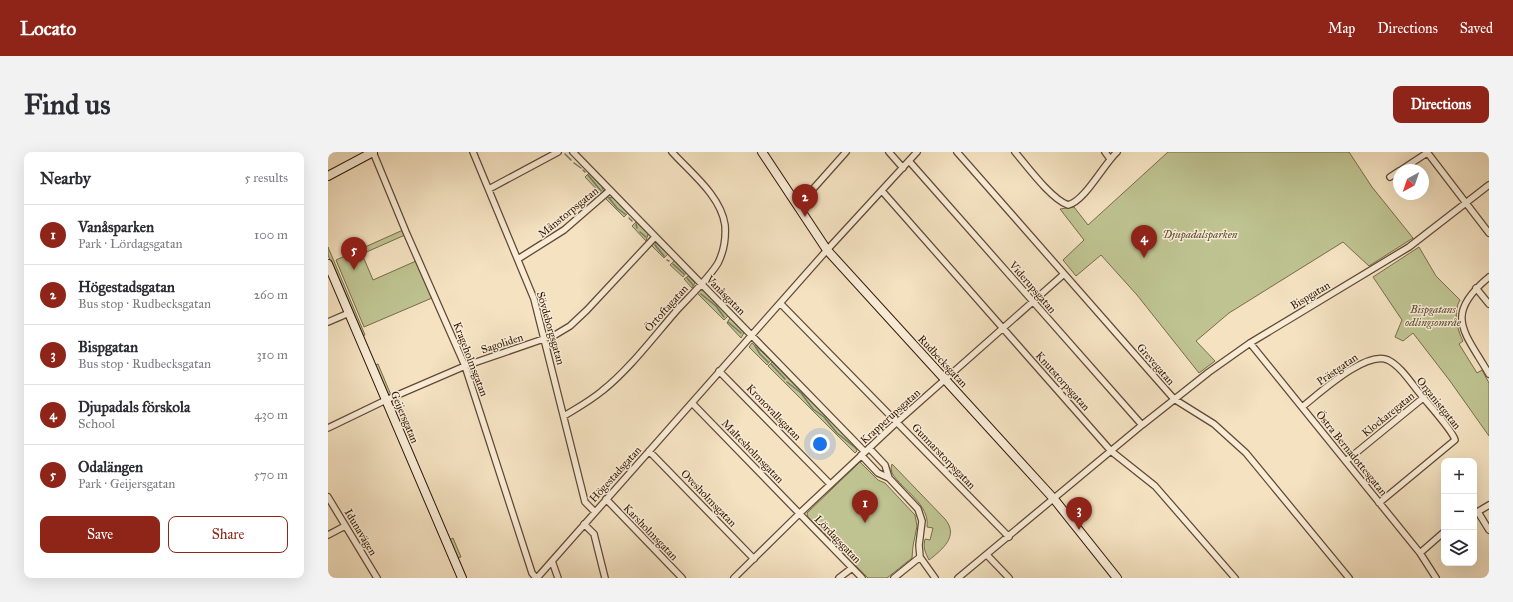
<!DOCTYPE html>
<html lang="en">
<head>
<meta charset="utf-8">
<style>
	body { margin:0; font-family:"IM FELL Great Primer",serif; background:#f2f2f3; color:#2b2b33 }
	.controls { position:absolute; right:12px; bottom:12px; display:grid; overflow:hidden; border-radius:8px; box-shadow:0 4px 16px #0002 }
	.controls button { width:36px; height:36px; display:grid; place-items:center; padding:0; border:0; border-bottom:1px solid #e1e1e2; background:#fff; color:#2b2b33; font:20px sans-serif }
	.compass { position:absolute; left:1065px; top:12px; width:36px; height:36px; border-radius:50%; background:#fff; box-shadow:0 4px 16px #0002; rotate:220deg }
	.you { position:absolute; left:492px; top:292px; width:14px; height:14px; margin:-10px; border:3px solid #fff; border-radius:50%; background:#1a73e8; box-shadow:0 0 0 6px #1a73e833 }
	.badge { display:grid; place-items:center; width:26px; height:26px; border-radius:50%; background:#8f2418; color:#fff; font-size:13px; font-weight:700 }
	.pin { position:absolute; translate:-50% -33px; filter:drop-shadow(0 1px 2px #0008) }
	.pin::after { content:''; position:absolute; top:21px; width:14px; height:12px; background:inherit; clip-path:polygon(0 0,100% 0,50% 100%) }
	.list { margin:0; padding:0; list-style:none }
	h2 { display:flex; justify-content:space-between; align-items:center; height:52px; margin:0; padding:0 16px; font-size:17px }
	h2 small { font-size:13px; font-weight:400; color:#7c7c81 }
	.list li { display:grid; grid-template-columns:26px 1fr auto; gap:12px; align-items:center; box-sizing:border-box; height:60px; padding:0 16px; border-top:1px solid #e1e1e2 }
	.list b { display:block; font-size:15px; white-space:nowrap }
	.list p { margin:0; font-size:13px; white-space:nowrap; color:#7c7c81 }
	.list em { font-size:13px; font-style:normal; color:#7c7c81 }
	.actions { display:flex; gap:8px; padding:12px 16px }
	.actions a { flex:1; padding:9px 0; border:1px solid #8f2418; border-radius:8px; text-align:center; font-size:14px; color:#8f2418 }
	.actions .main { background:#8f2418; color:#fff }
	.icon { flex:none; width:22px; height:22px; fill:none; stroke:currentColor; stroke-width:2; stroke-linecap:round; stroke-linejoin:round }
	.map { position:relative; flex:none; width:1161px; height:426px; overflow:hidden; border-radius:8px }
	header { display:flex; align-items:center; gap:24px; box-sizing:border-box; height:56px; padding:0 20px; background:#8f2418; color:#fff }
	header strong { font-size:19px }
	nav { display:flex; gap:22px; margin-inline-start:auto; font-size:14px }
	.intro { display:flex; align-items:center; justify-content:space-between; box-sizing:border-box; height:96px; padding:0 24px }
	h1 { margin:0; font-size:28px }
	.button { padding:10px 18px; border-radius:8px; background:#8f2418; color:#fff; font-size:14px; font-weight:700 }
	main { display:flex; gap:24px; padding:0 24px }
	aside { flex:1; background:#fff; border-radius:8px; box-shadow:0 4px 16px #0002 }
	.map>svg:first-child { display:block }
</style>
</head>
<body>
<header>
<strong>Locato</strong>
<nav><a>Map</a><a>Directions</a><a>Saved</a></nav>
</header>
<div class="intro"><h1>Find us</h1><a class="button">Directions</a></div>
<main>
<aside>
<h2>Nearby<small>5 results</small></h2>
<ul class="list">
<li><span class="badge">1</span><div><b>Vanåsparken</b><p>Park · Lördagsgatan</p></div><em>100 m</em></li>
<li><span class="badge">2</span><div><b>Högestadsgatan</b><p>Bus stop · Rudbecksgatan</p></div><em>260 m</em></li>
<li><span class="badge">3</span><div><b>Bispgatan</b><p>Bus stop · Rudbecksgatan</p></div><em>310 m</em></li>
<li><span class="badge">4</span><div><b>Djupadals förskola</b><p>School</p></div><em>430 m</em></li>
<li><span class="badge">5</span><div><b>Odalängen</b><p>Park · Geijersgatan</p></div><em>570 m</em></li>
</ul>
<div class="actions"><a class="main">Save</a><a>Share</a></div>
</aside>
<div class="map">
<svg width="1161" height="426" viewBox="0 0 1161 426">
	<rect width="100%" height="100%" fill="#f4e2c1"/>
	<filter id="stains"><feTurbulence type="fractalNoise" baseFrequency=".005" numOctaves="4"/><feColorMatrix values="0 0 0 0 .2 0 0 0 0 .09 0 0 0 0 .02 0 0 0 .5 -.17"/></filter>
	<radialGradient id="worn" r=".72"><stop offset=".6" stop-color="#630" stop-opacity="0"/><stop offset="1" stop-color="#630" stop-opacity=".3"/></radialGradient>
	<path fill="#bec391" stroke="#786c4a" d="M840 0H1021L1044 35 1085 86 1041 114 1015 90 901 161 868 189 887 209 871 221 809 143 773 103 748 124 735 108 756 88 732 57 746 55 760 73Z
		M261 21 274 35 276 40 274 43 257 25Z
		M279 45 285 46 300 61 296 65 277 46Z
		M308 70 320 82 318 89 304 74Z
		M75 78 77 83 34 102 45 128 88 109 104 146 36 175 8 108Z
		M325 90 329 92 340 102 336 106 322 92Z
		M0 95 37 183 34 184 0 103Z
		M1091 95 1108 124 1132 148C1125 160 1129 177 1135 189L1131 192 1149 221 1154 218 1161 231V284L1122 229 1085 181 1075 189 1067 185 1074 168 1045 125Z
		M346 109 358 121 355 125 342 113Z
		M360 124 367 131 364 136 356 127Z
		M372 138 376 139 400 164 396 168 368 140Z
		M402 166 416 181 413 186 399 171Z
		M424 191 443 208 439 213 421 195Z
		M444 210 527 294 529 299 527 301 440 214Z
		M50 212 63 243 59 242 47 213Z
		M532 310 550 328 557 331 587 363 589 374 585 394 584 406 559 426H540L480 365 479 361Z
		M564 312 617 367C631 384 615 397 601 408 597 400 595 396 597 387L602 388 605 376 599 375C602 352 575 339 564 321L563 316Z
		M125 386 133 405 129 406 121 388Z"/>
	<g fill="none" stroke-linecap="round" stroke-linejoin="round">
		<path stroke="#717a69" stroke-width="1.5" d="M237 2 243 8
			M246 11 253 16
			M255 18 257 20
			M260 23 273 39
			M281 46 289 56 297 62
			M301 66 304 69
			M308 72 309 76
			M312 80 318 85
			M327 93 336 104
			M339 108 341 109
			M345 112 356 122
			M359 126 365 133
			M373 142 388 154 396 165
			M400 170 413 181
			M427 194 432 202 440 210
			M443 212 457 227
			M459 230 473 241 485 257 496 265 509 281 529 297"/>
		<g stroke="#624832" stroke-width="8">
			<path id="street" d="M45 0 78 80 137 214 204 421 208 426
				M145 0 206 147 257 350 267 360
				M245 0 537 300
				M561 0 575 16
				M629 0 846 247 886 272 918 301 1021 426
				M687 0C699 14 723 47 740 53 757 49 775 13 789 0
				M777 0 782 7
				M1099 0 1161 81
				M581 9 814 273
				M1073 18 1099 1
				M1062 25 1071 19
				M161 37 230 0
				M554 39 783 299 827 334 907 426
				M469 53 477 46 518 0
				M190 107 236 78 281 39
				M1161 125C1115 163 1136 179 1161 222
				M1148 136 1161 152
				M452 151 681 385
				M0 170 21 161
				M922 191 1092 401 1108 426
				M391 219 502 332
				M364 251 534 426
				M974 255C992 241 1038 198 1060 208 1074 215 1084 233 1094 244 1101 253 1125 279 1127 288L1051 351
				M236 264C249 256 262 249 274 239 301 218 327 183 350 157 362 144 381 126 390 111 396 99 398 86 397 73 393 44 363 21 344 0
				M0 276 58 248 137 214 227 183 242 174 259 158 327 85
				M541 296 557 313 561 326
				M321 299 426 407
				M533 303 550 321 561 326 590 357 594 369 591 393 592 405 607 426
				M1018 309 1095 246
				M0 345 49 426
				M278 347 354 426
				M1150 360 1161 378
				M1146 362 1161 353
				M256 372 266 382 277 426
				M0 383 17 374
				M1092 401 1116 380
				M659 403 681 426
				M224 409 230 426
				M209 426 499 98 589 0
				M406 426 472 361 569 270 736 122
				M511 426 524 416
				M566 426 592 405
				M630 426 814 273 881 220 922 191 1081 95 1161 33"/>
		</g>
		<g stroke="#311502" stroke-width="10">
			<path id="secondary" d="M434 0 499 98 726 347 789 426
				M0 24 45 0
				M0 112 134 426"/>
		</g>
		<use href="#street" stroke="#f8ecd7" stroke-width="5.5"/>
		<use href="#secondary" stroke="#f8ecd7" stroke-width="8"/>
	</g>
	<g text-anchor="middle" stroke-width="3" stroke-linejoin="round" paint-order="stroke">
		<g font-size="11" fill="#311502" stroke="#f8ecd7">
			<text transform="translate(240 60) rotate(-39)" y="4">Månstorpsgatan</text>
			<text transform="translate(705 135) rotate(49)" y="4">Viderupsgatan</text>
			<text transform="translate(398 143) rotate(45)" y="4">Vanåsgatan</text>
			<text transform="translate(982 143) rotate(-31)" y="4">Bispgatan</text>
			<text transform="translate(338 156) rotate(-48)" y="4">Örtoftagatan</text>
			<text transform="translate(223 176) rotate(74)" y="4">Sövdeborgsgatan</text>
			<text transform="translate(174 191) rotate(-18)" y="4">Sagoliden</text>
			<text transform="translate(143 207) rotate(69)" y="4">Krageholmsgatan</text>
			<text transform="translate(615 209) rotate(47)" y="4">Rudbecksgatan</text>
			<text transform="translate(828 212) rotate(49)" y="4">Grevegatan</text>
			<text transform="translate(1009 217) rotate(-35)" y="4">Prästgatan</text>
			<text transform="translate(735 229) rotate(48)" y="4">Knutstorpsgatan</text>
			<text transform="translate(1111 251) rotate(51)" y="4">Organistgatan</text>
			<text transform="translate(446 260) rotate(46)" y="4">Kronovallsgatan</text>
			<text transform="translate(1060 262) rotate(-39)" y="4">Klockaregatan</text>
			<text transform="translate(562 264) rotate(-42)" y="4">Krapperupsgatan</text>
			<text transform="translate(77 265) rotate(67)" y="4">Geijersgatan</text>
			<text transform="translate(425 299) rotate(46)" y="4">Maltesholmsgatan</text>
			<text transform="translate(1024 301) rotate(51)" y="4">Östra Bernadottesgatan</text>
			<text transform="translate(616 304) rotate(46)" y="4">Gunnarstorpsgatan</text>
			<text transform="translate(287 322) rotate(-48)" y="4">Högestadsgatan</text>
			<text transform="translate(381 346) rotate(46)" y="4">Ovesholmsgatan</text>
			<text transform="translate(33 380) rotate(59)" y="4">Idunavägen</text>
			<text transform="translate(323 380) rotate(46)" y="4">Karsholmsgatan</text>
			<text transform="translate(510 387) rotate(46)" y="4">Lördagsgatan</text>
		</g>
		<g font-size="11" font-style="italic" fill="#5b492d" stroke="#f8ecd7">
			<text x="872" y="86">Djupadalsparken</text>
			<text x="1105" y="161">Bispgatans<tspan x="1105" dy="13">odlingsområe</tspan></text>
		</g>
	</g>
	<rect width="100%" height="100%" filter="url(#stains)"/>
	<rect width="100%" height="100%" fill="url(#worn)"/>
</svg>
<div class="controls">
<button>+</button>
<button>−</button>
<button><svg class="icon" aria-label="layers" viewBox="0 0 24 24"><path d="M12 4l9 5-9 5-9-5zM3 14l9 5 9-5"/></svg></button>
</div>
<svg class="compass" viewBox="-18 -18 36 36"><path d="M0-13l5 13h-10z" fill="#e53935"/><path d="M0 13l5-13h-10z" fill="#7c7c81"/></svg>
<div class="you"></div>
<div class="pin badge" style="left:537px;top:371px">1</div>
<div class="pin badge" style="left:477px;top:65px">2</div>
<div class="pin badge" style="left:751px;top:378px">3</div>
<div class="pin badge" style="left:816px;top:106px">4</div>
<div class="pin badge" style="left:26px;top:118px">5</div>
</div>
</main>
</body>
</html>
